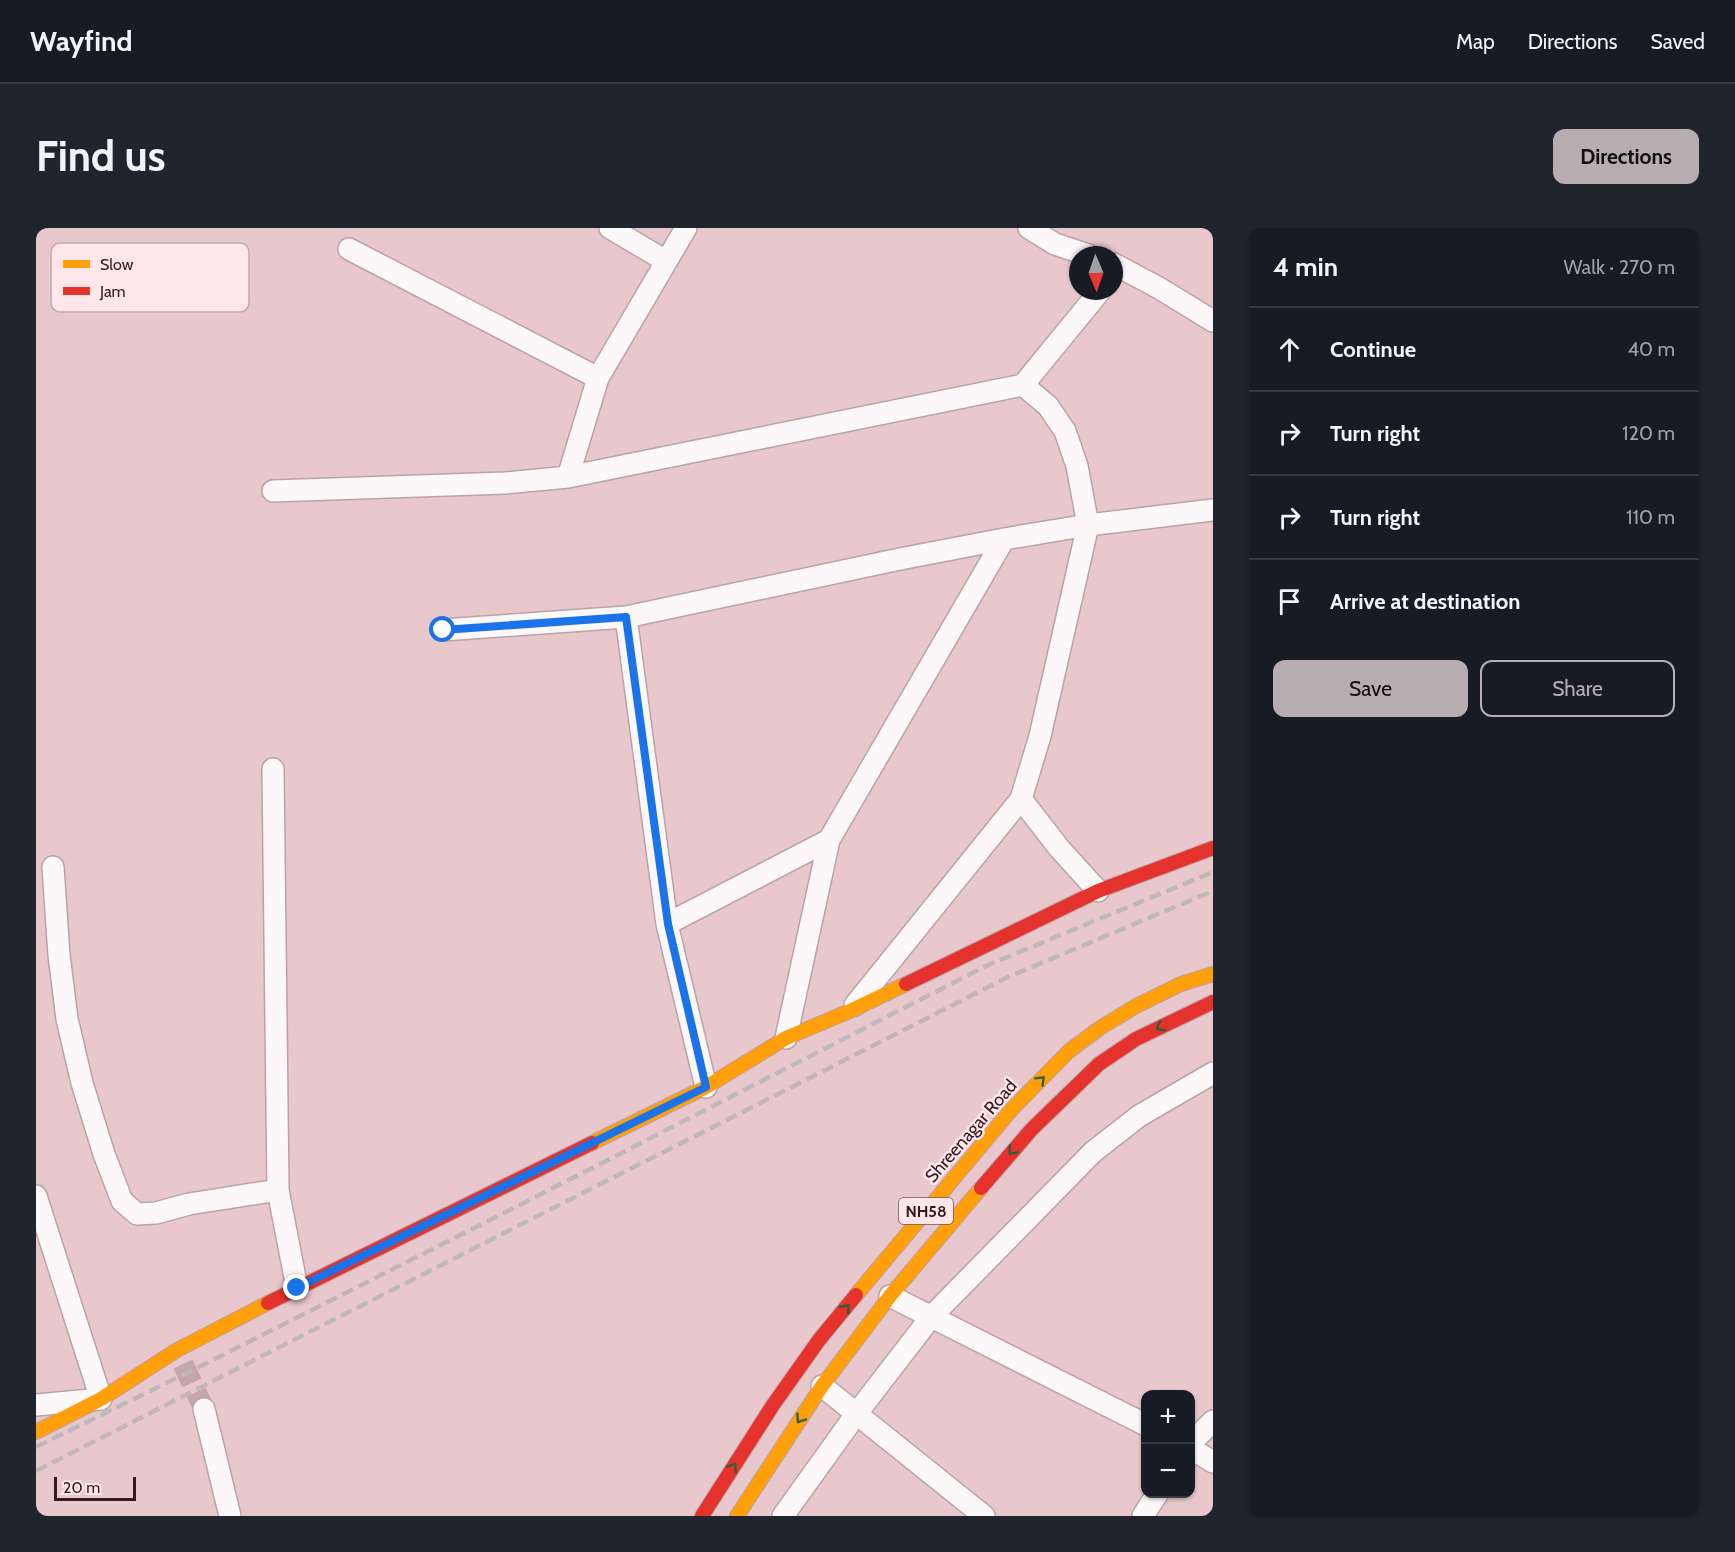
<!DOCTYPE html>
<html lang="en">
<head>
<meta charset="utf-8">
<style>
	body { margin:0; font-family:Cabin,sans-serif; background:#20242c; color:#f1f3f6 }
	.controls { position:absolute; right:18px; bottom:18px; display:grid; overflow:hidden; border-radius:12px; box-shadow:0 2px 4px #0004 }
	.controls button { width:54px; height:54px; display:grid; place-items:center; padding:0; border:0; border-bottom:2px solid #363941; background:#171b24; color:#f1f3f6; font:30px sans-serif }
	.compass { position:absolute; left:1033px; top:18px; width:54px; height:54px; border-radius:50%; background:#171b24; box-shadow:0 2px 4px #0004; rotate:178deg }
	.scale { position:absolute; left:18px; bottom:15px; width:82px; box-sizing:border-box; padding-left:6px; border:3px solid #321c21; border-top:0; font-size:16px; line-height:21px; white-space:nowrap; color:#321c21; -webkit-text-stroke:4px #ffe6ea; paint-order:stroke }
	.stop { position:absolute; width:18px; height:18px; margin:-14px; border:4px solid #1a73e8; border-radius:50%; background:#fff }
	.stop.end { background:#1a73e8; border-color:#fff; box-shadow:0 2px 6px #0008 }
	.list { margin:0; padding:0; list-style:none }
	h2 { display:flex; justify-content:space-between; align-items:center; height:78px; margin:0; padding:0 24px; font-size:26px }
	h2 small { font-size:20px; font-weight:400; color:#9ea1a6 }
	.list li { display:grid; grid-template-columns:39px 1fr auto; gap:18px; align-items:center; box-sizing:border-box; height:84px; padding:0 24px; border-top:2px solid #363941 }
	.list b { display:block; font-size:22px; white-space:nowrap }
	.list em { font-size:20px; font-style:normal; color:#9ea1a6 }
	.actions { display:flex; gap:12px; padding:18px 24px }
	.actions a { flex:1; padding:14px 0; border:2px solid #b8adb1; border-radius:12px; text-align:center; font-size:21px; color:#b8adb1 }
	.actions .main { background:#b8adb1; color:#111 }
	.icon { flex:none; width:33px; height:33px; fill:none; stroke:currentColor; stroke-width:2; stroke-linecap:round; stroke-linejoin:round }
	.map { position:relative; flex:none; width:1177px; height:1288px; overflow:hidden; border-radius:12px }
	header { display:flex; align-items:center; gap:36px; box-sizing:border-box; height:84px; padding:0 30px; background:#171b24; border-bottom:2px solid #363941 }
	header strong { font-size:28px }
	nav { display:flex; gap:33px; margin-inline-start:auto; font-size:21px }
	.intro { display:flex; align-items:center; justify-content:space-between; box-sizing:border-box; height:144px; padding:0 36px }
	h1 { margin:0; font-size:42px }
	.button { padding:15px 27px; border-radius:12px; background:#b8adb1; color:#111; font-size:21px; font-weight:700 }
	main { display:flex; gap:36px; padding:0 36px }
	aside { flex:1; background:#171b24; border-radius:12px; box-shadow:0 2px 4px #0004 }
	.map>svg:first-child { display:block }
</style>
</head>
<body>
<header>
<strong>Wayfind</strong>
<nav><a>Map</a><a>Directions</a><a>Saved</a></nav>
</header>
<div class="intro"><h1>Find us</h1><a class="button">Directions</a></div>
<main>
<div class="map">
<svg width="1177" height="1288" viewBox="0 0 1177 1288">
	<rect width="100%" height="100%" fill="#e8c8cd"/>
	<g fill="none" stroke-linecap="round" stroke-linejoin="round">
		<path stroke="#c4a6ab" stroke-width="21" stroke-dasharray="21 10" stroke-linecap="butt" d="M147 1136 168 1181"/>
		<g stroke="#bba2a6" stroke-width="24">
			<path id="street" d="M574 0 630 33
				M993 0 1019 16 1052 27
				M313 21 562 150
				M1078 36 1123 60 1177 93
				M532 249 562 150 650 0
				M237 263 469 255 532 249 987 157 1064 63
				M590 389 631 696 670 859
				M407 402 590 389 864 331 968 311 1052 297 1177 282
				M237 541 242 962 261 1060
				M985 571 1023 620 1062 663
				M17 639 23 727 31 791 46 855 68 926 86 973 101 986 120 985 153 976 242 962
				M631 696 793 612 968 311
				M819 777 985 571 1004 508 1052 297 1041 238 1029 203 1012 178 987 157
				M750 810 793 612
				M0 968 65 1171 0 1177
				M854 1068 1110 1197
				M786 1158 948 1288
				M168 1181 194 1288
				M1154 1216 1177 1193
				M1154 1220 1177 1234
				M747 1288 821 1185 895 1089 1057 924 1103 888 1177 845
				M1107 1288 1121 1266"/>
		</g>
		<g stroke="#bba2a6" stroke-width="16">
			<path id="slow" d="M556 915 670 859 750 810 814 783 870 756
				M820 1067 975 882 1033 823 1064 800 1100 778 1145 756 1177 746
				M0 1204 65 1171 141 1122 232 1075
				M701 1288 786 1158 854 1068 945 960"/>
		</g>
		<g stroke="#bba2a6" stroke-width="16">
			<path id="jam" d="M870 756 1062 663 1177 620
				M945 960 996 901 1063 836 1100 811 1177 774
				M232 1075 556 915
				M666 1288 737 1177 783 1112 820 1067"/>
		</g>
		<use href="#street" stroke="#fcf7f8" stroke-width="21"/>
		<use href="#slow" stroke="#ff9f0a" stroke-width="14"/>
		<use href="#jam" stroke="#e5322d" stroke-width="14"/>
		<path stroke="#bfb7b9" stroke-width="4.5" stroke-dasharray="12 6" stroke-linecap="butt" d="M0 1219 163 1139 478 980 952 737 1177 644
			M0 1243 972 749 1177 663"/>
	</g>
	<defs><path id="oneway-chevron" d="M-2-3.5L2.5 0L-2 3.5" fill="none" stroke-width="1.6" stroke-linecap="round" stroke-linejoin="round" transform="scale(1.5)"/></defs>
	<g stroke="#316038">
		<use href="#oneway-chevron" transform="translate(1124 799) rotate(153)"/>
		<use href="#oneway-chevron" transform="translate(1005 852) rotate(-45)"/>
		<use href="#oneway-chevron" transform="translate(976 923) rotate(131)"/>
		<use href="#oneway-chevron" transform="translate(810 1080) rotate(-51)"/>
		<use href="#oneway-chevron" transform="translate(764 1191) rotate(124)"/>
		<use href="#oneway-chevron" transform="translate(697 1239) rotate(-57)"/>
	</g>
	<g fill="none" stroke-linecap="round" stroke-linejoin="round">
		<path stroke="#1a73e8" stroke-width="8" d="M261 1060 670 859 632 696 590 389 407 402"/>
	</g>
	<g text-anchor="middle" stroke-width="5" stroke-linejoin="round" paint-order="stroke">
		<rect fill="#ffe6ea" stroke="#70595d" stroke-width="1.5" x="863" y="970" width="54" height="26" rx="4.5"/>
		<g font-size="16" font-weight="bold" fill="#321c21">
			<text x="890" y="989">NH58</text>
		</g>
		<g font-size="18" fill="#321c21" stroke="#ffe6ea">
			<text transform="translate(935 903) rotate(-49)" y="6">Shreenagar Road</text>
		</g>
	</g>
	<rect x="15" y="15" width="198" height="69" rx="9" fill="#ffe6ea" stroke="#c2a9ae" stroke-width="1.5"/>
	<rect x="27" y="32" width="27" height="8" fill="#ff9f0a"/>
	<rect x="27" y="59" width="27" height="8" fill="#e5322d"/>
	<g font-size="16" fill="#321c21">
		<text x="64" y="42">Slow</text>
		<text x="64" y="69">Jam</text>
	</g>
</svg>
<div class="controls">
<button>+</button>
<button>−</button>
</div>
<svg class="compass" viewBox="-18 -18 36 36"><path d="M0-13l5 13h-10z" fill="#e53935"/><path d="M0 13l5-13h-10z" fill="#9ea1a6"/></svg>
<div class="scale">20 m</div>
<div class="stop" style="left:407px;top:402px"></div>
<div class="stop end" style="left:261px;top:1060px"></div>
</div>
<aside>
<h2>4 min<small>Walk · 270 m</small></h2>
<ul class="list">
<li><svg class="icon" aria-label="ahead" viewBox="0 0 24 24"><path d="M12 20V5M6 11l6-6 6 6"/></svg><div><b>Continue</b></div><em>40 m</em></li>
<li><svg class="icon" aria-label="right" viewBox="0 0 24 24"><path d="M7 20v-9h11M14 6l5 5-5 5"/></svg><div><b>Turn right</b></div><em>120 m</em></li>
<li><svg class="icon" aria-label="right" viewBox="0 0 24 24"><path d="M7 20v-9h11M14 6l5 5-5 5"/></svg><div><b>Turn right</b></div><em>110 m</em></li>
<li><svg class="icon" aria-label="arrive" viewBox="0 0 24 24"><path d="M6 21V4h12l-3 4 3 4H6"/></svg><div><b>Arrive at destination</b></div></li>
</ul>
<div class="actions"><a class="main">Save</a><a>Share</a></div>
</aside>
</main>
</body>
</html>
